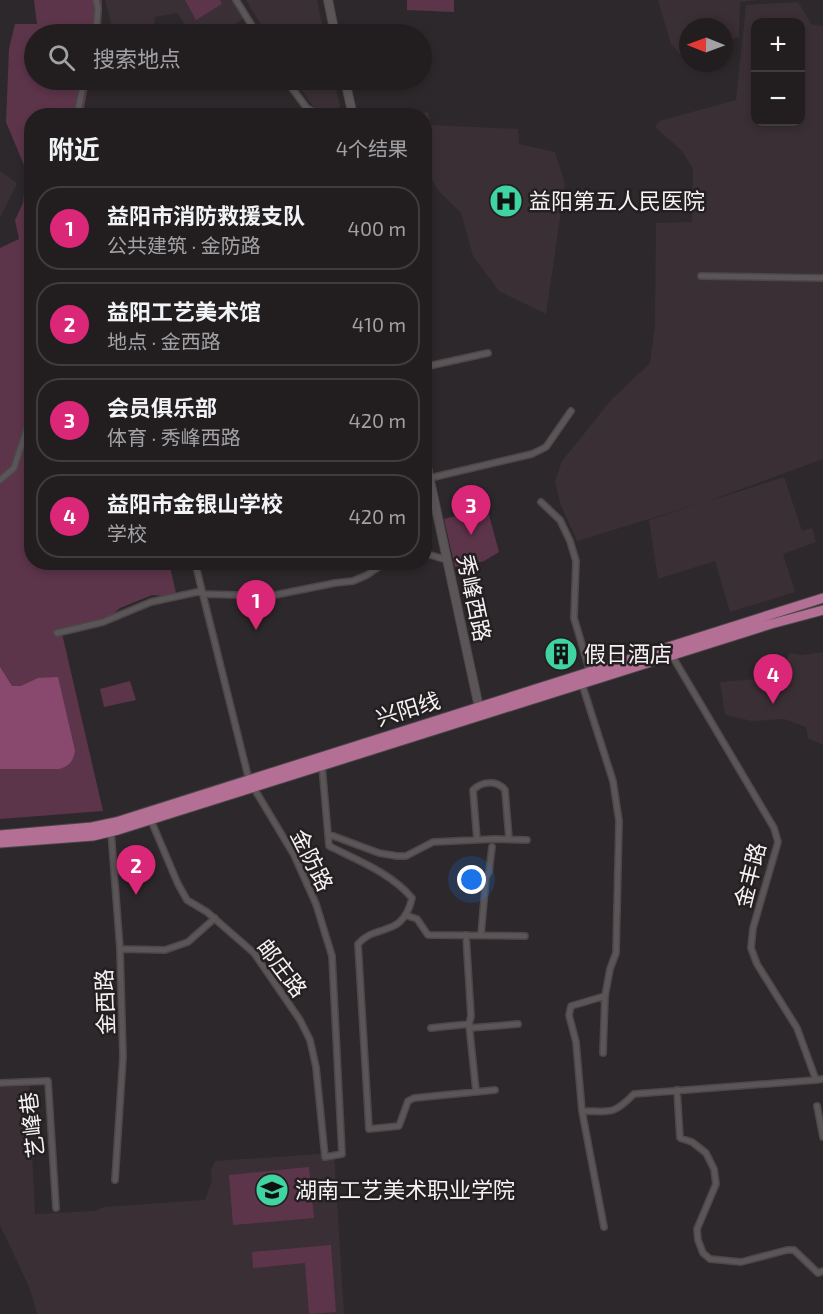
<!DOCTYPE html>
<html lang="zh">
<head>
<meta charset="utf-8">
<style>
	body { margin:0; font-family:"Exo 2","Noto Sans SC",sans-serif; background:#2e2b2d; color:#f1f3f6 }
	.controls { position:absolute; right:18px; top:18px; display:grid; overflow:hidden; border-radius:12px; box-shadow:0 3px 9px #0003 }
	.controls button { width:54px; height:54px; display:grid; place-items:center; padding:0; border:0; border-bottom:2px solid #3f3c3e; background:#221e20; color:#f1f3f6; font:30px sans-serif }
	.compass { position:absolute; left:679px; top:18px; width:54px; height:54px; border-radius:50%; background:#221e20; box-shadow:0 3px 9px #0003; rotate:271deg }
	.you { position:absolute; left:472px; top:880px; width:21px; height:21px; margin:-15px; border:4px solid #fff; border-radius:50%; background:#1a73e8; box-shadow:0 0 0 9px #1a73e833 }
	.badge { display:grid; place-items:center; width:39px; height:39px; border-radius:50%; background:#db2777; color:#fff; font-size:20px; font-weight:700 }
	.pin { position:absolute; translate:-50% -50px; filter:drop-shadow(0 2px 3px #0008) }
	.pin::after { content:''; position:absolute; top:32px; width:21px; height:18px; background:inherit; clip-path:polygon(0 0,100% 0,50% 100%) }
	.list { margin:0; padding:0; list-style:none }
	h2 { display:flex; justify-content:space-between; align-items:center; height:78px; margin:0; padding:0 24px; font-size:26px }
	h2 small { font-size:20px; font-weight:400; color:#a2a2a5 }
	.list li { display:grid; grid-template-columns:39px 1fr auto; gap:18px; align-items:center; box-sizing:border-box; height:84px; margin:0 12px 12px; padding:0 12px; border:2px solid #3f3c3e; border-radius:24px }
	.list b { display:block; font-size:22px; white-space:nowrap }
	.list p { margin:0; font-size:20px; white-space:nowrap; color:#a2a2a5 }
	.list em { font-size:20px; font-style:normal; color:#a2a2a5 }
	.icon { flex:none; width:33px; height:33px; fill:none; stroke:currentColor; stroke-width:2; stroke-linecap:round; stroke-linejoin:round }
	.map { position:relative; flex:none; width:823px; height:1314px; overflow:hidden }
	.search { position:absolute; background:#221e20; box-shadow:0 3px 9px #0003; left:24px; top:24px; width:408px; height:66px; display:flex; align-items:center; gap:15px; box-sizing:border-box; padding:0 21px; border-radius:33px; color:#a2a2a5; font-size:22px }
	.panel { position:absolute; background:#221e20; box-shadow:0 3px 9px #0003; left:24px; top:108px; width:408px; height:462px; border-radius:24px }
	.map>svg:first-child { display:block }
</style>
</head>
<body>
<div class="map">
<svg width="823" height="1314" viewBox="0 0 823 1314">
	<rect width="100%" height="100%" fill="#2d282b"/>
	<path fill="#3a2f35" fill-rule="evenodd" d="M105 0H233L244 18 220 34H192L177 13 155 17 153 34H114Z
		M246 0H317L324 34H267Z
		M658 0H758L740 2 739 36 724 44V27H688L689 64 671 44Z
		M798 2 811 24 823 26V459L706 502 784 477 802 531 812 528 816 542 783 554 795 592 730 612 715 561 658 579 649 520 705 502 577 541 560 503 555 481 562 461 612 399 650 363 655 326 656 223 692 222 693 169 682 151 655 127 659 121 736 100 746 5ZM756 22H800V122H756Z
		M295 80H334L340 105 337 114 325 115 317 112Z
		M428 112 431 125 518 129 519 144 555 152 565 184 546 314 499 291 473 256 461 213 437 189 425 167 424 116 410 115Z
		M0 171 17 183 0 218Z
		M823 652V745L808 738 806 727 784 719 752 721 725 715 720 682 756 679 779 692 789 653 802 655Z
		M29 1086 35 1214 95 1211 104 1207 205 1200 212 1181 211 1170 215 1161 334 1153 344 1314H37L30 1289 0 1225V1087Z"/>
	<path fill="#5d354b" d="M34 0H102L101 34H34V80H89L83 115 32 116V562L169 563 176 593 164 596 152 595 120 608 111 616 61 629 103 811 0 819V248L19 239 15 220 23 203 26 170 6 122 9 49 15 24H37Z
		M185 0H220L222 4 196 20Z
		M407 0H454V12L407 10Z
		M487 508 499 552 484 561 455 567 444 519Z
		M130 681 136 700 104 707 100 689Z
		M309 1167 314 1218 233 1225 229 1175Z
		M331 1245 336 1312 309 1314 305 1263 253 1268 252 1252Z"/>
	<path fill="#89496e" d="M0 667 12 686H21L38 678 58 677 75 751C73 761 70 766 59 769H0Z"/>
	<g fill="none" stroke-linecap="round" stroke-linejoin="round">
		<g stroke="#4c4749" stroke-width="8">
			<path id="street" d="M96 0 98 8 96 34
				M236 0 257 34
				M286 80 306 107 319 116
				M77 116 84 80
				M701 276 823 278
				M424 367 488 353
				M430 478 532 454 546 447 571 411
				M0 480 14 468 32 413
				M541 502 560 520 570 541 576 561 574 618 590 672
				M424 553 447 560
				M203 594 270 596 335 583 353 581 367 575 386 562
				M57 633 103 622 151 602 202 591 195 562
				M671 654 774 828 778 842 753 928 751 948 757 964 797 1028 816 1080 823 1079
				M582 684 613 781 619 821 616 953 610 969 605 996 571 1006 569 1015 576 1042 582 1111 604 1227
				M322 766 329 846C357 860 391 873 412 898 403 939 375 923 358 944L369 1129 399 1126 408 1101 414 1098 495 1090
				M150 818 178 884 187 900 207 912 254 953 300 1020 310 1040 316 1067 325 1157 342 1154 332 956 316 904 294 855 249 780 202 591
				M111 831 120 949 123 1057 115 1180
				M328 834 379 853 397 856H406L433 842 495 839 527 840
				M477 840 473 790C482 781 497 780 505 790L509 839
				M405 915 417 919 428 935 525 936
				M466 935 471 1016 469 1024 476 1091
				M481 935 486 877 489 872 492 847
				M120 949 165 950 188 942 215 918
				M431 1028 469 1024
				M470 1028 518 1024
				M603 1053 605 996
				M0 1083 48 1081 56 1208
				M677 1090 680 1138 692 1142 706 1153 714 1169 716 1184 697 1229 698 1240 703 1253 710 1259 741 1262 787 1250H794L818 1273 823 1271
				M817 1106 823 1137
				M582 1111C611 1111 612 1116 634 1094L816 1080"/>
		</g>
		<g stroke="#4c4749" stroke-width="10">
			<path id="secondary" d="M328 0 335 34
				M345 80 353 116
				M424 453 480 712"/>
		</g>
		<g stroke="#4c4749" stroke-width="11">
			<path id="highway" d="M0 835 92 827 116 822 823 598
				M0 843 93 836 118 830 771 624 823 610"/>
		</g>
		<use href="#street" stroke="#5b5558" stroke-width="5"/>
		<use href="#secondary" stroke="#5b5558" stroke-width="8"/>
		<use href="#highway" stroke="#b46f95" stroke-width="9"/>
	</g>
	<defs>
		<g id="hospital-disc" transform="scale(1.725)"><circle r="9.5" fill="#40d4a2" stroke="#241f21"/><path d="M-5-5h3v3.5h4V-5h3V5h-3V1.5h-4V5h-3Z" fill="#111"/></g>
		<g id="building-disc" transform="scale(1.725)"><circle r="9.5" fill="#40d4a2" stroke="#241f21"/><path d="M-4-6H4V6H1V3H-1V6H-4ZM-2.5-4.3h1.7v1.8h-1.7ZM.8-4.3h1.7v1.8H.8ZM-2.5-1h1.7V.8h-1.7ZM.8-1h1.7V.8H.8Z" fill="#111"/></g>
		<g id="university-disc" transform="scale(1.725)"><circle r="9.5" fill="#40d4a2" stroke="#241f21"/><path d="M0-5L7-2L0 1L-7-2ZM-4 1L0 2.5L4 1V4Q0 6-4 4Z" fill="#111"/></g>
	</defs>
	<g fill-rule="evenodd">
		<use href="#hospital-disc" x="506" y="201"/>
		<use href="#building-disc" x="561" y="654"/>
		<use href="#university-disc" x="272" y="1190"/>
	</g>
	<g text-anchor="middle" stroke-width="5" stroke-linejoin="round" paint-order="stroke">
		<g font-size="22" fill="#f6f2f4" stroke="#241f21" text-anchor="start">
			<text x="529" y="209">益阳第五人民医院</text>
			<text x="584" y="662">假日酒店</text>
			<text x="295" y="1198">湖南工艺美术职业学院</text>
		</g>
		<g font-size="22" fill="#f6f2f4" stroke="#241f21">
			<text transform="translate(474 598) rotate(78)" y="8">秀峰西路</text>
			<text transform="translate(408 709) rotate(-17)" y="8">兴阳线</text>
			<text transform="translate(312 860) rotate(63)" y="8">金防路</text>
			<text transform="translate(750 875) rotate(-76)" y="8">金丰路</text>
			<text transform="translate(282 968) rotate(53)" y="8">邮庄路</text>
			<text transform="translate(105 1002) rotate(-92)" y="8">金西路</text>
			<text transform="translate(32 1125) rotate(-97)" y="8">艺峰巷</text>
		</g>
	</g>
</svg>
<div class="controls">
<button>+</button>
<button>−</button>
</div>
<svg class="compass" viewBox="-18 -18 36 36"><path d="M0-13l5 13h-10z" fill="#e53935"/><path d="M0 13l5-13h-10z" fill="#a2a2a5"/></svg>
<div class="you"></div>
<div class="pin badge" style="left:256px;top:630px">1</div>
<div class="pin badge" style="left:136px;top:895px">2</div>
<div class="pin badge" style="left:471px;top:535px">3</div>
<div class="pin badge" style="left:773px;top:704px">4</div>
<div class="search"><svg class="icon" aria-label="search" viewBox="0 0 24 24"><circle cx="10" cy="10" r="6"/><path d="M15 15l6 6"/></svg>搜索地点</div>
<section class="panel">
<h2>附近<small>4个结果</small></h2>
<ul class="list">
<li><span class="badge">1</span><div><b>益阳市消防救援支队</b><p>公共建筑 · 金防路</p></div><em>400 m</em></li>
<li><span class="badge">2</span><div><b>益阳工艺美术馆</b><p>地点 · 金西路</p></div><em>410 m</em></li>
<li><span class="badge">3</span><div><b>会员俱乐部</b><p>体育 · 秀峰西路</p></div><em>420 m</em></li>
<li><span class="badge">4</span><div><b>益阳市金银山学校</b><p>学校</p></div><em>420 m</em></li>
</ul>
</section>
</div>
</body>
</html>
